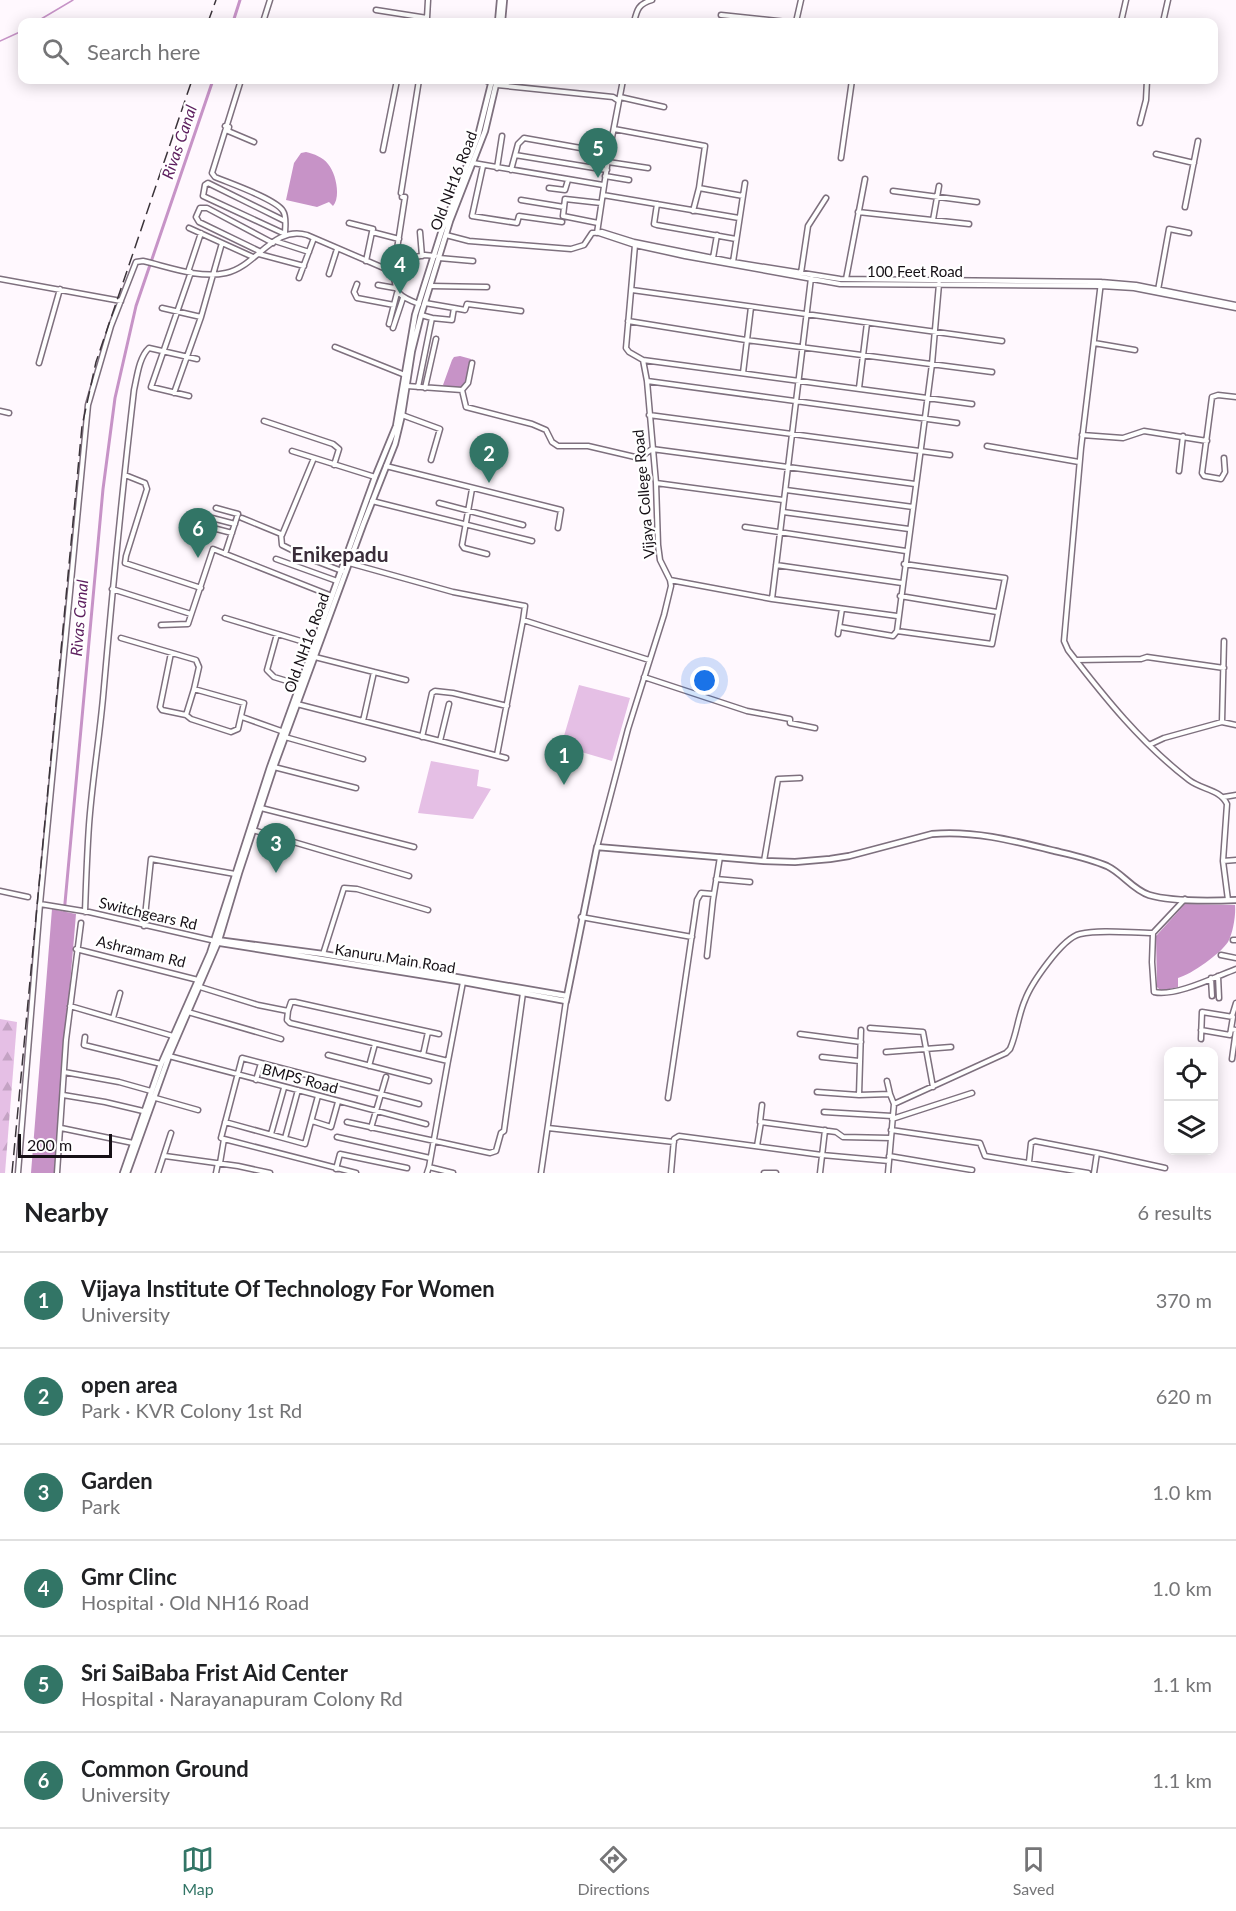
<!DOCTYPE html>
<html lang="en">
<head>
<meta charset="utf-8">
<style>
	body { margin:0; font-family:Lato,sans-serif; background:#f2f2f2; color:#202124 }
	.controls { position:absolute; right:18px; bottom:18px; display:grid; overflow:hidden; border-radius:12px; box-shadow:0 3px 15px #0003 }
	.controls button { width:54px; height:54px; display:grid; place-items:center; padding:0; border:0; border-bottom:2px solid #e0e0e0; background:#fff; color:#202124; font:30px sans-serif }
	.scale { position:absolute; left:18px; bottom:15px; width:94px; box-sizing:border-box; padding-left:6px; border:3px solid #161016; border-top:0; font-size:16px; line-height:21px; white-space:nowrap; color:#161016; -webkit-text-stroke:4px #fff; paint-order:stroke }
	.you { position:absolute; left:705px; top:681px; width:21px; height:21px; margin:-15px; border:4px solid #fff; border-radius:50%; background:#1a73e8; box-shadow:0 0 0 9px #1a73e833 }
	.badge { display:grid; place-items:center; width:39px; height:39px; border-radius:50%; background:#327566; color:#fff; font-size:20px; font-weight:700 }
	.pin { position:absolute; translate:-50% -50px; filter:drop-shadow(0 2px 3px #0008) }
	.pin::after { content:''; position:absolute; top:32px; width:21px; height:18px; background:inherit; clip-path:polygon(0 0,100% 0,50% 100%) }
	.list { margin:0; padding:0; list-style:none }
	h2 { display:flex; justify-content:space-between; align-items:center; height:78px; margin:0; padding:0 24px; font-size:26px }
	h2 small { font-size:20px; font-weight:400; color:#757577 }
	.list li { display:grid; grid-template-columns:39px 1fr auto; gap:18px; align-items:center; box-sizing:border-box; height:96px; padding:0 24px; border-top:2px solid #e0e0e0 }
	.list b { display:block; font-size:22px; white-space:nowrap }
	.list p { margin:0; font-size:20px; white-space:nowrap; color:#757577 }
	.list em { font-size:20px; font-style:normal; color:#757577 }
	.icon { flex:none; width:33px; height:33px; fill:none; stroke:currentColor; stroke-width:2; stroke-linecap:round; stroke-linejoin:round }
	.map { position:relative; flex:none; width:1236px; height:1173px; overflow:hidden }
	.search { position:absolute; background:#fff; box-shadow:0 3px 15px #0003; left:18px; right:18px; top:18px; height:66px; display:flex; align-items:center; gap:15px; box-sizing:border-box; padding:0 21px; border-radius:12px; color:#757577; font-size:22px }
	.sheet { height:654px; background:#fff }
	nav { display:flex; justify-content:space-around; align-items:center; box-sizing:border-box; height:84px; border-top:2px solid #e0e0e0; background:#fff; font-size:16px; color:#757577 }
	nav a { display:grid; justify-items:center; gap:3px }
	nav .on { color:#327566 }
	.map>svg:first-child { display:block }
</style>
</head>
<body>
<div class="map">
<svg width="1236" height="1173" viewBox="0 0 1236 1173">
	<defs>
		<pattern id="forest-firs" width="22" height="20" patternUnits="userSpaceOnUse" patternTransform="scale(1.5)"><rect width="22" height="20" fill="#e5bfe5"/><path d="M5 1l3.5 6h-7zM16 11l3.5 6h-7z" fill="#c4a3c4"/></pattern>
	</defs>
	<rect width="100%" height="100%" fill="#fff8fe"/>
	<path fill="#e5bfe5" d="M579 685 630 698 612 761 561 746Z
		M431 761 479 770 477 786 491 789 473 819 418 813Z"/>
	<path fill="url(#forest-firs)" d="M0 1019 17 1022 5 1173H0Z"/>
	<path fill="#c793c7" d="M306 152C314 154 323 157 328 164 336 173 341 197 333 206L329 202 317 207 286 200 294 163 301 153Z
		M460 356 471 359 466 385C460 391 449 390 443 385L452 360 454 357Z
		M1185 904 1235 905C1236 915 1233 933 1228 942 1220 954 1192 974 1178 978V987L1161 991 1157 987 1156 936Z
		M52 909 76 914 54 1173H31Z"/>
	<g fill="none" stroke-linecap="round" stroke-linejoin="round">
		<path stroke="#c793c7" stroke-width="1.5" d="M36 22 73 0
			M0 41 22 31"/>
		<path stroke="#c793c7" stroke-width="3" d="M233 22 240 0
			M64 914 103 489 115 398 136 306 213 80"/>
		<g stroke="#7e707e" stroke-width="7">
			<path id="minor" d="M376 10 427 18 428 0
				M721 15 787 22
				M263 22 270 0
				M634 22C637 10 638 4 652 0
				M796 22 801 0
				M1121 22 1126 0
				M1163 22 1168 0
				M241 80 212 173 215 177C229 183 276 199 283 211 287 217 285 227 285 234L203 196 205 185 208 183 285 221
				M484 80 492 83
				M497 85 613 97 619 101
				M620 97 664 107
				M1140 123 1146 100 1147 80
				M225 126 229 127 228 131 254 142
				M614 129 705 146 699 188 693 211
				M383 150 397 80
				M1156 154 1194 163
				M515 155 607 170
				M841 158 852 80
				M608 162 648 168
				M473 163 603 185
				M483 166 472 216 517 223 519 216 562 222
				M497 168 502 136
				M511 170 518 144 524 138 609 153
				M605 176 629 180
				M549 188 565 190 568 180
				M699 188 743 196 733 262
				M893 191 977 202
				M401 193 419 80
				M603 195 739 218
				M743 196 745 183
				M521 200 564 207
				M657 204 654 224 657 225 736 239
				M1185 207 1198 141
				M858 212 969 224
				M933 220 939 186
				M349 223 373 229 372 232 399 239
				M598 223 563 216 565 199 601 203
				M189 228 253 257
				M420 232 422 256
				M597 233 609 153 623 80
				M599 233 635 245 685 256 840 284 1101 286 1134 288 1236 308
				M446 235 469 241 571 249 584 245 592 233 602 232 634 242 733 262 840 279 1101 282 1136 285 1236 305
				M275 241 309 252
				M261 252 199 222 196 217 200 208H207L273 243
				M259 254 304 266
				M439 258 473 261
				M713 258 717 235
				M366 261 372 232
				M397 261 425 255 435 256
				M188 272 201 233
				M393 272 397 261V249L405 197H402
				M801 273 808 226 826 198
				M329 274 337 249
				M299 278 314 238
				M811 278 772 599 897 616
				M0 279 121 301
				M846 279 865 179
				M1101 282 1081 448 1064 641 1068 650C1105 698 1141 743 1189 780 1202 790 1220 789 1227 804L1223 861 1228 900
				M357 284 354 292 357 298 394 305
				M378 285 395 288
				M431 286 487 287
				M632 290 1002 341
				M1158 290 1169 229 1189 233
				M162 308 201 317
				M454 308 465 310 467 304 521 311
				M421 315 432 318
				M628 321 746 340 992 372
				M389 324 397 293
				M393 328 403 298
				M1094 343 1135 350
				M335 347 405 375
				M643 360 972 404
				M39 363 60 289
				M743 373 751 307
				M647 381 957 423
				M407 386 462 390 468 383 472 363
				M418 387 432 318 452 320 454 308 425 303
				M425 388 436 339
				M859 388 867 323
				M462 390 466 407 532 424 546 430 552 442 558 446H588L635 457 645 454 652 449 915 484
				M174 393 201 317 222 243
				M189 396 151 387 191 272
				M0 411 9 413
				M402 415 440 429 431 460
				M649 415 950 455
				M264 421 333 444 339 449 334 465
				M1082 435 1123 438 1144 431 1207 441
				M987 446 1079 462
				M292 451 375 477
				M1224 458 1225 472 1221 479 1204 476 1202 473 1212 397 1218 395 1236 397
				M386 466 561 510 558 528
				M1179 471 1183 436
				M125 475 145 483 147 489 126 556 125 563 201 588
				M656 483 783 500
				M472 489 462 545 464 548 487 554
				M786 490 913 507
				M372 501 532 541
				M439 503 523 525
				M216 508 238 514 225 554
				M783 512 909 529
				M212 518 235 524
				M242 518 281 534 282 545 308 558 342 571
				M209 527 232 533
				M745 527 906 551
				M282 535 314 458
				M276 559 337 581
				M349 563 453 592 525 606 523 620 649 660
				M776 565 902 583
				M670 580 772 599
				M112 589 191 614
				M900 596 997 612
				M225 618 314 645
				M161 625 188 624 213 549 332 596
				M840 627 893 636 897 631 992 644 1005 578 904 564
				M897 631 932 364 939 284
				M277 634 267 670 274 677 300 685
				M838 634 842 609
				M121 638 196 660 199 667 194 689
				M171 653 160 707 162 710 186 715 191 719 231 732 238 729 244 703 194 689 186 715
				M315 657 374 672 363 721
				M1076 660 1141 659 1147 657 1224 668
				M374 672 406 680
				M644 677 747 711 790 719V723L815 728
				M297 704 506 758
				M242 717 284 732
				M1222 722 1224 641
				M285 737 363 759
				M422 737 432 693 435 691 453 693 507 706
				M440 741 449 704
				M1149 745 1164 738 1222 722 1236 725
				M497 755 523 620
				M274 767 356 788
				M1224 797 1236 795
				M261 808 414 847
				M253 830 409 876
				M597 847 628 729 664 615 671 586 670 580 660 560 658 545 656 483 647 381 643 360 629 352 626 348 635 245
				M764 861 778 779 800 778
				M1223 861 1236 860
				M716 879 750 882
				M0 891 28 897
				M1185 899 1153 933 1152 962 1154 992C1175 997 1215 977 1236 969
				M85 912C86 883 87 854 89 825 92 783 99 741 103 698 112 595 122 493 134 390 137 377 139 357 149 348L197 359
				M581 917 692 937
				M144 926 151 859 235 874
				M211 940 89 912 40 904 88 405 111 326 136 262 143 261C169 267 199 279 226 273 256 267 273 225 307 235L393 272C396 294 398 296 419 304
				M1233 940H1236
				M76 949 198 980
				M323 954 344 888 357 889 428 910
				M1221 955 1236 958
				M707 956 713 900 720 857
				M1218 976 1219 998
				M1211 978 1212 996
				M200 987 258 1005 288 1011 287 1020 290 1023 448 1061 463 982
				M70 1006 173 1036
				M288 1011 291 1002H295L439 1034
				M188 1012 281 1039
				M1232 1016 1236 1003
				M113 1018 120 993
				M870 1028 923 1032 933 1087
				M1231 1029 1236 1030 1232 1059
				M861 1030 859 1095 890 1094 894 1104
				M800 1034 861 1042
				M85 1037 84 1045 161 1064
				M1201 1039 1202 1012 1233 1017 1230 1035 1201 1030
				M886 1052 951 1047
				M328 1055 429 1081
				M423 1055 428 1032
				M169 1056 426 1124
				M822 1057 859 1061
				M448 1061 429 1167 453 1173
				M369 1066 375 1044
				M64 1072 119 1082 151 1091
				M256 1080 261 1063 419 1104
				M887 1081 890 1094
				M817 1092 859 1095
				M63 1095 105 1102 143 1111
				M152 1097 198 1110
				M668 1098 697 900 701 893 713 894
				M824 1112 892 1116
				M892 1119 972 1093
				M312 1121 331 1127 338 1102
				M225 1122 305 1144 318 1096
				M347 1122 490 1153 496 1151 501 1133 504 1131 523 993
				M760 1122 762 1105
				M61 1128 133 1143
				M371 1128 386 1077
				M548 1128 674 1142
				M891 1130 980 1143 985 1156 1088 1173
				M271 1134 284 1088
				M337 1137 430 1158
				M285 1138 298 1090
				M224 1139 356 1173
				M757 1146 761 1122 836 1132 843 1137 891 1138
				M165 1156 238 1166 270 1173
				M889 1156 972 1170
				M1029 1162 1031 1143 1035 1141 1097 1153 1165 1168
				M220 1163 224 1139 221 1138 242 1058 261 1063
				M336 1169 340 1154 407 1168
				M18 1173 40 904
				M57 1173 66 1040 81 923
				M158 1173 171 1133
				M216 1173 218 1163
				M427 1173 429 1167
				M541 1173 566 1001
				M671 1173 674 1139 679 1136 822 1155 889 1161
				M764 1173H776
				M820 1173 825 1130
				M888 1173 894 1104 1006 1053 1010 1049C1017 1033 1018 1016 1025 1000 1031 984 1062 938 1080 934 1101 929 1131 933 1153 933
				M1094 1173 1097 1153"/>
		</g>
		<g stroke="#7e707e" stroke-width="8">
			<path id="major" d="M498 22 500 0
				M502 22 504 0
				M217 940 323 954 567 996
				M214 942 458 981 566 1001 597 847 764 861 795 862 830 859 849 856 932 834C973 830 1015 841 1055 851 1072 855 1091 859 1107 866 1122 873 1133 890 1149 895 1172 902 1211 901 1236 900
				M123 1173 161 1064 210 953 270 767 375 477 396 426 415 315 441 233 478 136 492 80
				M127 1173 169 1056 219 940 239 873 274 767 363 525 395 444 402 415 412 351 421 315 450 221 485 131 497 80"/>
		</g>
		<use href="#minor" stroke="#fff" stroke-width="4"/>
		<use href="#major" stroke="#fff" stroke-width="4.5"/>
		<path stroke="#3b343a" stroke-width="1.5" stroke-dasharray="12 6" stroke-linecap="butt" d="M208 22 216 0
			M12 1173 82 426 96 362 192 80"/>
	</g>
	<g text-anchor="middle" stroke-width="4.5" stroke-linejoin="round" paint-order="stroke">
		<g font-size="15" fill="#161016" stroke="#fff">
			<text transform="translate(454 181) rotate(-69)" y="5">Old NH16 Road</text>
			<text x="915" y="277">100 Feet Road</text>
			<text transform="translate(644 494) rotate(-95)" y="5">Vijaya College Road</text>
			<text transform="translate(307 643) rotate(-70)" y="5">Old NH16 Road</text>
			<text transform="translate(148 914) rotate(13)" y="5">Switchgears Rd</text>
			<text transform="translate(141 952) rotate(14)" y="5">Ashramam Rd</text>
			<text transform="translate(395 959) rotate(9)" y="5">Kanuru Main Road</text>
			<text transform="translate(300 1079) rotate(15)" y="5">BMPS Road</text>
		</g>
		<g font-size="16" font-style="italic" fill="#5c1e5e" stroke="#fff">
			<text transform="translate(179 142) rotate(-71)" y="6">Rivas Canal</text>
			<text transform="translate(79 618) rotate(-85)" y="6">Rivas Canal</text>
		</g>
		<g font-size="21" font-weight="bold" fill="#3a2e3a" stroke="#fff">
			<text x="340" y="562">Enikepadu</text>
		</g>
	</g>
</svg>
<div class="controls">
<button><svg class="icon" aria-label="locate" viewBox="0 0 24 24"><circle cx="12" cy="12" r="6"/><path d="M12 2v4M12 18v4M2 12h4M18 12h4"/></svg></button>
<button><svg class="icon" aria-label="layers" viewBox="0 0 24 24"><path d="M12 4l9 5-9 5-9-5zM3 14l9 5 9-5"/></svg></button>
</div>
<div class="scale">200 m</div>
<div class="you"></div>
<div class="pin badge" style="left:564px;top:785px">1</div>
<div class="pin badge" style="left:489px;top:483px">2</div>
<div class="pin badge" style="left:276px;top:873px">3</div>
<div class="pin badge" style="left:400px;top:294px">4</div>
<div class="pin badge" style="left:598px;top:178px">5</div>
<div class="pin badge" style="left:198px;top:558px">6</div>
<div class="search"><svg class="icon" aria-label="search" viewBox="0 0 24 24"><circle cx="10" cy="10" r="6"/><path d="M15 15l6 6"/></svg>Search here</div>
</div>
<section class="sheet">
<h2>Nearby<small>6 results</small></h2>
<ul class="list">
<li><span class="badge">1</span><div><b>Vijaya Institute Of Technology For Women</b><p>University</p></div><em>370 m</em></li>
<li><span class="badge">2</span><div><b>open area</b><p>Park · KVR Colony 1st Rd</p></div><em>620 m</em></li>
<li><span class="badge">3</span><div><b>Garden</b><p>Park</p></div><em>1.0 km</em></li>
<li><span class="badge">4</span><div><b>Gmr Clinc</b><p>Hospital · Old NH16 Road</p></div><em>1.0 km</em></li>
<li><span class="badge">5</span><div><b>Sri SaiBaba Frist Aid Center</b><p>Hospital · Narayanapuram Colony Rd</p></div><em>1.1 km</em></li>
<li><span class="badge">6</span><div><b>Common Ground</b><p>University</p></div><em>1.1 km</em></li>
</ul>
</section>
<nav>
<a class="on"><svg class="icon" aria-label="map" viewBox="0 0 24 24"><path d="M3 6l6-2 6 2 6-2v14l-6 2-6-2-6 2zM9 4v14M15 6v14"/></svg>Map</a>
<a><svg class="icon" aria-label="directions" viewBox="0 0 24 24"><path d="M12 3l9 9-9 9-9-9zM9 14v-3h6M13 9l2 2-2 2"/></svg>Directions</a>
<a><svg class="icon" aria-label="saved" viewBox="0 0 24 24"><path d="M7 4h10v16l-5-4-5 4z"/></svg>Saved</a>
</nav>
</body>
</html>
